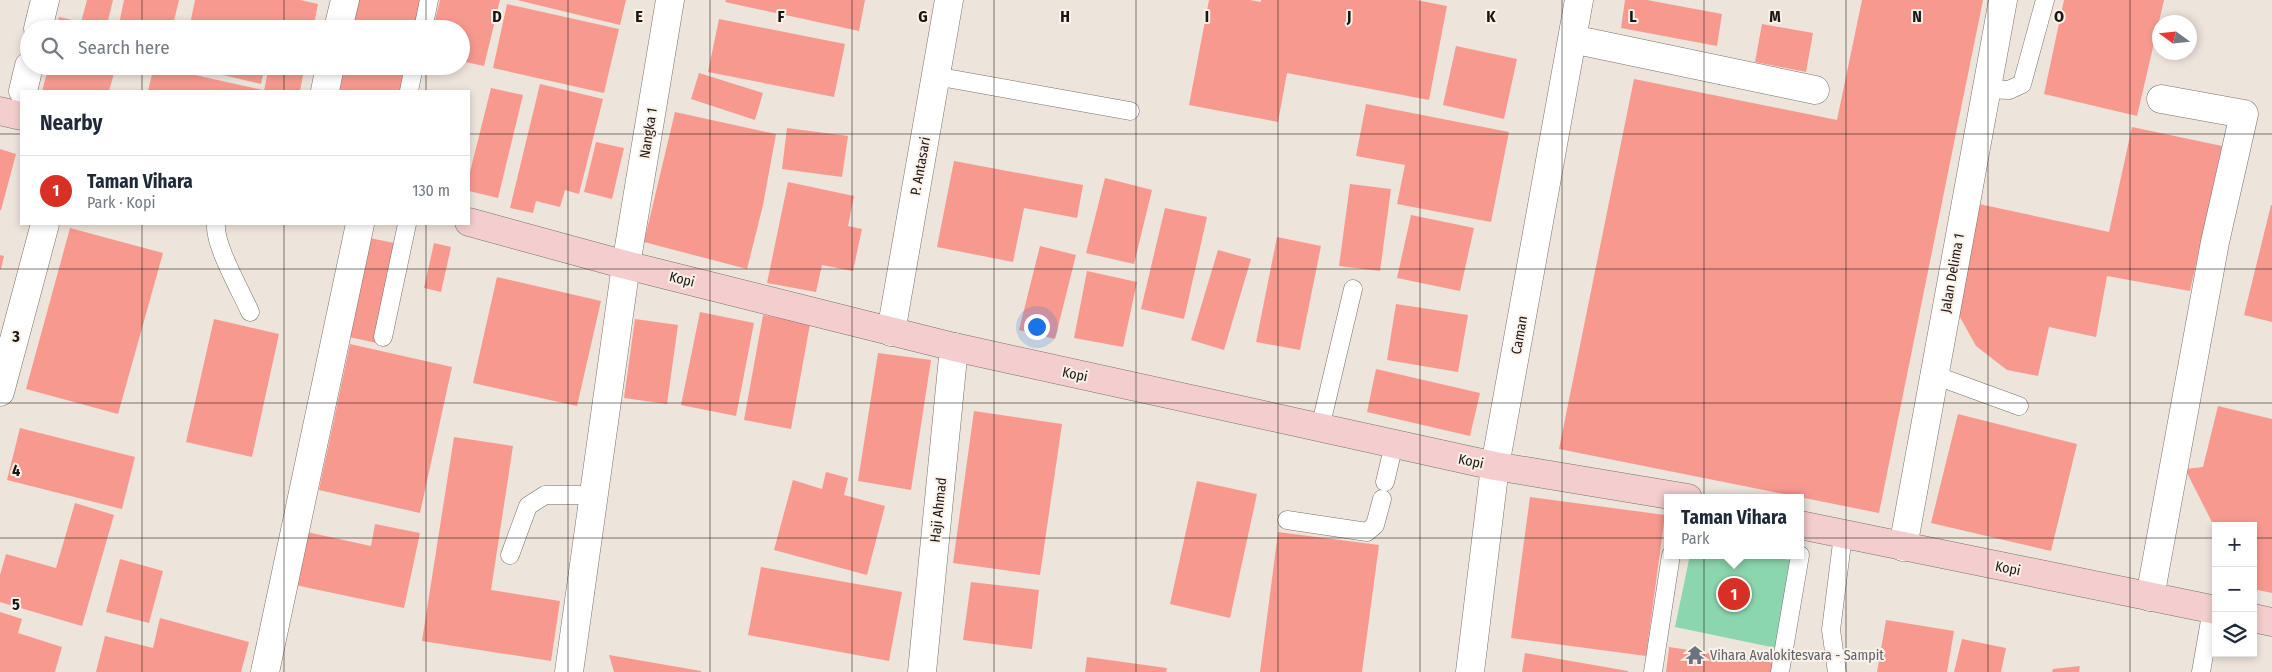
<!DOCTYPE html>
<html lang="en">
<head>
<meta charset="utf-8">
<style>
	body { margin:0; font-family:"Fira Sans Condensed",sans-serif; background:#f2f2f3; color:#1f2937 }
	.controls { position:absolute; right:15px; bottom:15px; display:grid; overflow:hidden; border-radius:0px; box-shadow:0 2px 8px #0003 }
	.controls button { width:45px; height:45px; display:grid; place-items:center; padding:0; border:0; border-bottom:1px solid #e0e1e3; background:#fff; color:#1f2937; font:25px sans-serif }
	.compass { position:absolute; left:2152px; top:15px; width:45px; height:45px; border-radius:50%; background:#fff; box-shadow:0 2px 8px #0003; rotate:285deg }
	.you { position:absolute; left:1036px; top:326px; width:18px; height:18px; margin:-12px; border:4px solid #fff; border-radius:50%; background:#1a73e8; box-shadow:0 0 0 8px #1a73e833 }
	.badge { display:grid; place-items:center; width:32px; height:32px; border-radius:50%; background:#d93025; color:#fff; font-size:16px; font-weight:700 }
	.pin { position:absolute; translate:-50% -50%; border:2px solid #fff; box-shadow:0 1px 5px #0006 }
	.popup { position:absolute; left:1664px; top:494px; width:140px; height:65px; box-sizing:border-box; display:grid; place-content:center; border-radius:0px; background:#fff; filter:drop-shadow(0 1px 4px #0005); font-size:16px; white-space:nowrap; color:#747a83 }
	.popup b { font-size:19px; color:#1f2937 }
	.popup::after { content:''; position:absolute; left:50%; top:100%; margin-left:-10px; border:10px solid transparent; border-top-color:#fff }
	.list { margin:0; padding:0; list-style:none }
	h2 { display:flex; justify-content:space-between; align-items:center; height:65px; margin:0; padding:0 20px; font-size:21px }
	h2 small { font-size:16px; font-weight:400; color:#747a83 }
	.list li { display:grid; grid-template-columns:32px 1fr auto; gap:15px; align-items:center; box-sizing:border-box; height:70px; padding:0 20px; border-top:1px solid #e0e1e3 }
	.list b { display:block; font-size:19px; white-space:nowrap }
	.list p { margin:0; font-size:16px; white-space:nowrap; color:#747a83 }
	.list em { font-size:16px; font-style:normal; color:#747a83 }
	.icon { flex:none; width:28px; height:28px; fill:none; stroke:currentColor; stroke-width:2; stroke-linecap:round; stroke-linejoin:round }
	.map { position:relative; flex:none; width:2272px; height:672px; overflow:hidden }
	.search { position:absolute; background:#fff; box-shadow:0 2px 8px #0003; left:20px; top:20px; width:450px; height:55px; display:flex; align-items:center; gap:12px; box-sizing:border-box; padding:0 18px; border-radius:28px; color:#747a83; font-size:19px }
	.panel { position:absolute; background:#fff; box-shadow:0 2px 8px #0003; left:20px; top:90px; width:450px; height:135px; border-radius:0px }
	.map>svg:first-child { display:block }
</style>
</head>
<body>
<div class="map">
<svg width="2272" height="672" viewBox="0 0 2272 672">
	<rect width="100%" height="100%" fill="#ede4dc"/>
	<path fill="#8cd6af" d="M1690 555H1764L1794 561 1776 648 1675 627Z"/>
	<path fill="#f89990" d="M87 0H113L106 29H56L59 17 81 22Z
		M124 0H179L172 29H118Z
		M195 0H300L318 4 313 29H189Z
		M359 0H424L417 29H352Z
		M440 0H500L484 66 461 61V29H433Z
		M517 0H626L620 25Z
		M726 0H865L859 31 725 2Z
		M1209 0H1250L1261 2V0H1416L1447 6 1429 100 1287 73 1278 122 1189 105Z
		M1625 0H1647L1722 14 1717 46 1621 28Z
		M1862 0H1983L1879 513 1559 449 1634 79 1837 120Z
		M2064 0H2164L2137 116 2044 94Z
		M507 4 619 29 604 93 493 68Z
		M719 19 845 44 834 97 708 72Z
		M1762 24 1813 33 1806 72 1755 62Z
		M1456 46 1517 59 1504 119 1443 105Z
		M49 66 91 67 116 66 109 91H42Z
		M154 66 263 90V91H148Z
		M184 66H265L261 84Z
		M269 66H286L304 70 300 91H264Z
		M343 66H408L402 91H337Z
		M699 73 763 93 755 120 691 99Z
		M540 84 603 99 579 194 565 190 560 207 536 201 533 213 510 208Z
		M491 88 523 95 498 198 469 191V176Z
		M1366 104 1509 132 1491 222 1397 204 1405 165 1356 156Z
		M675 112 776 134 763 205 747 269 644 242Z
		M2132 127 2222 146 2190 291 2107 276 2096 337 2049 327 2038 376 2007 370 1976 346 1956 310 1979 204 2109 232Z
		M787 128 848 136 842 177 782 169Z
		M596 142 624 148 612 199 584 192Z
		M0 149 16 154 1 210H0Z
		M954 161 1083 185 1077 218 1024 208 1013 262 937 247Z
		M1105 178 1152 190 1134 264 1086 253Z
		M788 182 854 196 848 226 862 229 853 271 822 265 816 292 767 283Z
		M1350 184 1391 189 1380 271 1339 266Z
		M2271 205H2272V322L2244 315Z
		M1165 208 1207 217 1184 319 1141 309Z
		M1411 215 1474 228 1460 291 1397 278Z
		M70 228 163 253 118 414 26 389Z
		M365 237 399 244 377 343 344 336Z
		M1277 237 1321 246 1300 350 1256 342Z
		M434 243 451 247 441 292 424 288Z
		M1040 246 1076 255 1055 339 1019 330Z
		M1218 250 1251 259 1224 350 1191 340Z
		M0 255 4 256 1 269H0Z
		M1087 271 1137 282 1123 347 1074 338Z
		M497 277 601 301 577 406 473 383Z
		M1396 304 1468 315 1458 372 1387 360Z
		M700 312 754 323 736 416 681 405Z
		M763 315 810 324 791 429 744 420Z
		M214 319 279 334 252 457 186 442Z
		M635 319 678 325 667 404 624 398Z
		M350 344 452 367 420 513 319 490Z
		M878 353 931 360 911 490 858 481Z
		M1376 369 1480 393 1470 436 1367 412Z
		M2218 406 2272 419V593L2253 589V526H2216V530L2185 469 2203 467Z
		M974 411 1062 424 1040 575 953 563Z
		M1958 414 2077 444 2051 551 1931 523Z
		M20 428 135 457 122 509 7 480Z
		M454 437 513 446 491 590 560 601 551 661 422 641Z
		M826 472 848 478 844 495 885 506 867 575 774 550 793 480 822 489Z
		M1197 481 1257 494 1230 618 1170 604Z
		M1530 497 1665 515 1646 656 1511 638Z
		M75 503 114 515 82 626 0 602V575L6 554 56 568Z
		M375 524 420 533 404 608 295 585 307 532 371 546Z
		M1278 532 1379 545 1362 672H1260Z
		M120 559 163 571 149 623 106 612Z
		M761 567 902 592 889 661 748 635Z
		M971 582 1039 590 1032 649 963 640Z
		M0 612 22 619 18 633 62 647 55 672H0Z
		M160 618 249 642 241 672H96L105 636 153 648Z
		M1886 620 1954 631 1947 672H1877Z
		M1962 639 2006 648 2001 672H1954Z
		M1669 647 1775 663 1773 672H1666Z
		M1525 653 1628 671V672H1522Z
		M609 655 701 671V672H614Z
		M1087 657 1167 668 1166 672H1085Z
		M2080 666 2079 672H2052L2053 669Z"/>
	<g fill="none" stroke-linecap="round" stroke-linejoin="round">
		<g stroke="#797069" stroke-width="19">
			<path id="lane" d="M423 29 429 0
				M935 76 1130 111
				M1986 89 2009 90 2022 84 2045 0
				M409 91 414 66
				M216 224C214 245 241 291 250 312
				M383 337 407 224
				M1934 375 2019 406
				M1320 428 1353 289
				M1385 482 1394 444
				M1287 520 1367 532 1375 525 1382 499
				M510 555 528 506 545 495H595
				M1653 672 1671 555
				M1780 672 1800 555
				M1837 672 1831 630 1843 535
				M2201 672 2212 609"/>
		</g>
		<g stroke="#797069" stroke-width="29">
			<path id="street" d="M38 29 45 0
				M338 29 345 0
				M1572 39 1815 90
				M23 91 29 66
				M325 91 330 66
				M891 332 949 0
				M0 392 45 224
				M1903 547 2003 0
				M2150 597 2215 242 2244 114 2161 99
				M265 672 360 224
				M569 672 626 265 670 0
				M922 672 954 347
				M1470 672 1495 466 1579 0"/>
		</g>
		<g stroke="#797069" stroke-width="29">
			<path id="secondary" d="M0 111 21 116
				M469 222 626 265 954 347 1495 466 1688 498
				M1800 525 2216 610
				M2253 618 2272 622"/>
		</g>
		<use href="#lane" stroke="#fff" stroke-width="18"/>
		<use href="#street" stroke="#fff" stroke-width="28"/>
		<use href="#secondary" stroke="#f4cece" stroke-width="28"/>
	</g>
	<path fill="none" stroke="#191613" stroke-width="1" stroke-opacity="0.55" d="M142 0V29M284 0V29M426 0V29M568 0V672M710 0V672M852 0V672M994 0V672M1136 0V672M1278 0V672M1420 0V672M1562 0V672M1704 0V672M1846 0V672M1988 0V672M2130 0V672M142 66V91M284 66V91M426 66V91M0 134H21M469 134H2272M142 224V672M284 224V672M426 224V672M0 269H2272M0 403H2272M0 538H2216M2253 538H2272"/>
	<defs>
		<g id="temple-bare" transform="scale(1.5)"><path d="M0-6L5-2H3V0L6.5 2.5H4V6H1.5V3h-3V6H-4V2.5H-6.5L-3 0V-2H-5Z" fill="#6b7280" stroke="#fbf1e9" stroke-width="2.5" paint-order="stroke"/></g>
	</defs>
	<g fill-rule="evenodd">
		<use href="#temple-bare" x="1695" y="655"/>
	</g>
	<g text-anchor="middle" stroke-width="4" stroke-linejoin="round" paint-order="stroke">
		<g font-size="14" fill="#191613" stroke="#fbf1e9">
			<text transform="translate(648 133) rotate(-81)" y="5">Nangka 1</text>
			<text transform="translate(920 166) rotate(-80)" y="5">P. Antasari</text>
			<text transform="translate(1952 273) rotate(-80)" y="5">Jalan Delima 1</text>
			<text transform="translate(682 279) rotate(14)" y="5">Kopi</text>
			<text transform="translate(1519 335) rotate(-80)" y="5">Caman</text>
			<text transform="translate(1075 374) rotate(12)" y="5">Kopi</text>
			<text transform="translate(1471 461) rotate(12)" y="5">Kopi</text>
			<text transform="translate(938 510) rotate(-84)" y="5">Haji Ahmad</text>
			<text transform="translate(2008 568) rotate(11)" y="5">Kopi</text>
		</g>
		<g font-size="14" fill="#5b616d" stroke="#fbf1e9" text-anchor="start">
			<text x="1710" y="660">Vihara Avalokitesvara - Sampit</text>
		</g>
	</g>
	<g font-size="16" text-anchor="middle" font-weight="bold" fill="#191613" stroke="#fbf1e9" stroke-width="4" stroke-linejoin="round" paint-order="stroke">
		<text x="497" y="22">D</text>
		<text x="639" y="22">E</text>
		<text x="781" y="22">F</text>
		<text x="923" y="22">G</text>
		<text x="1065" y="22">H</text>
		<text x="1207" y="22">I</text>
		<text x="1349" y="22">J</text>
		<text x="1491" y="22">K</text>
		<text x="1633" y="22">L</text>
		<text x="1775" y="22">M</text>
		<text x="1917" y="22">N</text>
		<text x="2059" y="22">O</text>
		<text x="16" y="342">3</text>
		<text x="16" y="476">4</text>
		<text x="16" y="610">5</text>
	</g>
</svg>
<div class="controls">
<button>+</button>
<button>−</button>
<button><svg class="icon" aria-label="layers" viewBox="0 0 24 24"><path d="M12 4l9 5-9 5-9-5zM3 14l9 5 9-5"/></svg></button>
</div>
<svg class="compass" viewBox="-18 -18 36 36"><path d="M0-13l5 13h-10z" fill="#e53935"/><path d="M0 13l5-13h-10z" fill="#747a83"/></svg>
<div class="you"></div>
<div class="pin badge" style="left:1734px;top:594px">1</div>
<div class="popup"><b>Taman Vihara</b>Park</div>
<div class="search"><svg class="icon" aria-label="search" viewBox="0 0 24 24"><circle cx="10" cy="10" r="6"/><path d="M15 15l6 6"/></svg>Search here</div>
<section class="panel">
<h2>Nearby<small></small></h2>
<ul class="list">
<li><span class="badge">1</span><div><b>Taman Vihara</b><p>Park · Kopi</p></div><em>130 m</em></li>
</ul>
</section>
</div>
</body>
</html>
